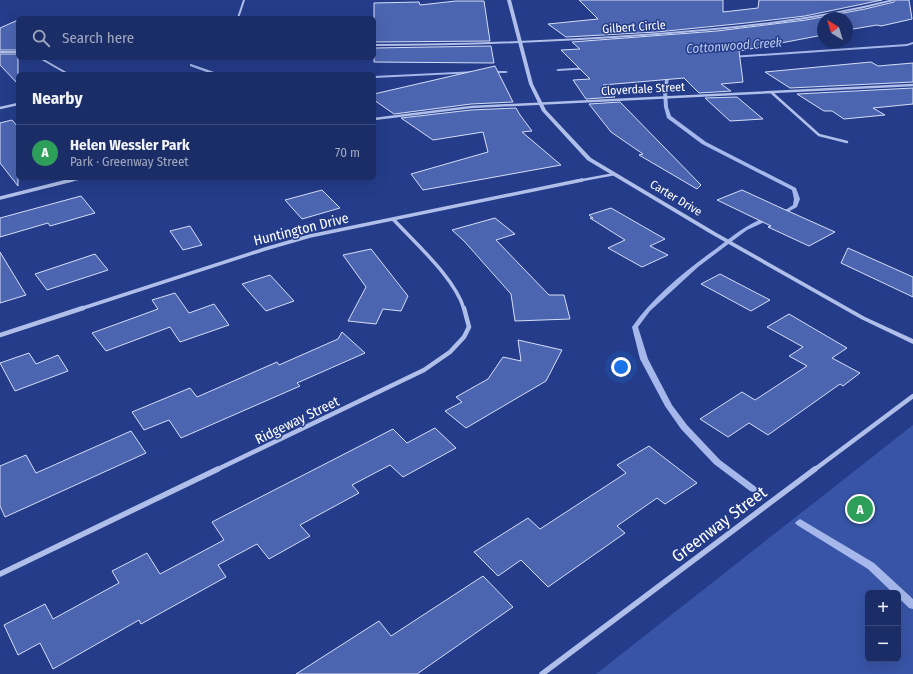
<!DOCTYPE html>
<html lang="en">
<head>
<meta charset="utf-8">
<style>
	body { margin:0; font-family:"Fira Sans Condensed",sans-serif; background:#24356d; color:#f1f3f6 }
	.controls { position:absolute; right:12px; bottom:12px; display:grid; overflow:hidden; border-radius:6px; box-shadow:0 4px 16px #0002 }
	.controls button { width:36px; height:36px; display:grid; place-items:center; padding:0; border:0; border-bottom:1px solid #39497b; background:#1b2d67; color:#f1f3f6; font:20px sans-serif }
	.compass { position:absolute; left:817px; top:12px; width:36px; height:36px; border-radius:50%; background:#1b2d67; box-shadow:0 4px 16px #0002; rotate:322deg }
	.you { position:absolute; left:621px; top:367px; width:14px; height:14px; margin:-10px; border:3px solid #fff; border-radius:50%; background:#1a73e8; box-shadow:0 0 0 6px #1a73e833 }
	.badge { display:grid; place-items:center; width:26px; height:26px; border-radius:50%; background:#bca0f2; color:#fff; font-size:13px; font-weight:700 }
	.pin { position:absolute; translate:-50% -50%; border:2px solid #fff; box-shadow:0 1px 4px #0006 }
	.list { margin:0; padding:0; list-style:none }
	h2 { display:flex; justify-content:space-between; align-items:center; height:52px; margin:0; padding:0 16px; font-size:17px }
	h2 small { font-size:13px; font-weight:400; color:#a0a8c0 }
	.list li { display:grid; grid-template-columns:26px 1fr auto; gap:12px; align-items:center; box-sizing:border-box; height:56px; padding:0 16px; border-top:1px solid #39497b }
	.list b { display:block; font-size:15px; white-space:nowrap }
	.list p { margin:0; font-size:13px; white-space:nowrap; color:#a0a8c0 }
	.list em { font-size:13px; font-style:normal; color:#a0a8c0 }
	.icon { flex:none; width:22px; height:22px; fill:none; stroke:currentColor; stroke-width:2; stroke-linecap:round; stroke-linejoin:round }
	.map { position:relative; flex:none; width:913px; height:674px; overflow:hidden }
	.search { position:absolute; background:#1b2d67; box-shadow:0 4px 16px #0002; left:16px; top:16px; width:360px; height:44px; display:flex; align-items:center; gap:10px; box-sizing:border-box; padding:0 14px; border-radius:6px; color:#a0a8c0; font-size:15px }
	.panel { position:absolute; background:#1b2d67; box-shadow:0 4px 16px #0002; left:16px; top:72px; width:360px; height:108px; border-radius:6px }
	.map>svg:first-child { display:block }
</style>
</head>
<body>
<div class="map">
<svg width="913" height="674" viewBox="0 0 913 674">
	<rect width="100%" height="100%" fill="#243c89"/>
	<path fill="#3854a6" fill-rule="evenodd" d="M913 425V674H596ZM868 593H898V659H868Z"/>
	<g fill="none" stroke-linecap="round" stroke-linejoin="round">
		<path fill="#a5b7eb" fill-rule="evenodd" d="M913 42V44L907 46 731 58 729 57 731 56 907 44Z
			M191 64 217 73 218 74H212L190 66V64Z
			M589 67 591 68 590 69 558 71 556 70 558 69Z
			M667 70 670 71 667 91 668 107 671 116 706 142 796 188 800 199 797 207 786 213 777 215V213L787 209 793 205 794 199 792 190 702 144 667 118 664 107 663 91Z
			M477 71 478 72 476 73 374 78V76Z
			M489 71H506L508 72 506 73H490L488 72Z
			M769 216 771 217V219L747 230 698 267 650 311 638 327 648 359 672 405 687 425 720 460 756 487 757 489 756 491 753 492 750 491 714 464 681 429 665 406 640 359 632 327C654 296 686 270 717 248 733 235 749 223 769 216Z
			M800 519 874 563 913 599V609L909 608 898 597V593H893L868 569 797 525 795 523 797 521Z"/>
	</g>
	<path fill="#4c65b1" stroke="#d5def7" d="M579 0H723V12L758 8 759 0H882L805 16 746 23 657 32 566 37 548 24 598 19Z
		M895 0H909L912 19 881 26 877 25 847 30V18H823V35L739 51 743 82 721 84 731 91 699 93 684 78 603 85 615 97 586 99 573 80 590 79 561 50 580 49 572 42 717 31 806 20 865 9 894 2Z
		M456 1H484L490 41 374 42V3L419 2 420 5Z
		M18 20V50H0V28Z
		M491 46 494 63 374 62V48Z
		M0 54H18V84L0 65Z
		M871 62 878 66 913 63V82L790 88 765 72Z
		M495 66 513 102 471 104 394 114 374 100V94Z
		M913 88V104L873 108 885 115 844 119 832 111H824L797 94Z
		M737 97 763 119 730 121 705 98Z
		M620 102 701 185 697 189 639 155 643 154 611 132 589 104Z
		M516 108 520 115 532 131 522 132 561 165 423 190 411 174 488 152 483 132 433 140 401 118 471 110Z
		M12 120 18 127V186L0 163V123Z
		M322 190 340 208 302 219 285 200Z
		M742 190 779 207 835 232 809 246 768 227 771 226 717 200Z
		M81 196 95 213 50 226 48 223 0 237V218Z
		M611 208 665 239 650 246 668 255 642 267 608 248 625 240 590 218H593L589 215Z
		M495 218 515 234 496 240 549 295H564L570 319 515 321 511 294 464 241 452 230Z
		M190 226 202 245 183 250 170 231Z
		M848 248 913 277V297L841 263Z
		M371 249 408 296 401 311 383 309 376 324 348 321 366 287 343 255Z
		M0 252 26 295 0 303Z
		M95 254 108 270 47 290 35 274Z
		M720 274 770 300 751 311 701 284Z
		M270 275 294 301 266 311 242 284Z
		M175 293 189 313 214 304 229 325 180 342 170 327 106 351 92 333 158 309 152 300Z
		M789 314 847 348 832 358 860 373 843 386 840 384 768 435 749 423 728 437 700 419 742 392 755 400 807 366 789 356 803 347 767 327Z
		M342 332 365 353 297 383 300 386 181 438 169 420 144 430 132 412 190 388 197 397 277 362 279 365 338 339Z
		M518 340 562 350 546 381 466 428 445 411 462 402 456 397 488 379 503 357 521 361Z
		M29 353 36 364 58 355 68 371 15 391 0 363Z
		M435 428 456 448 403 477 390 465 352 485 359 493 300 525 310 536 269 559 257 544 218 565 226 577 141 624 139 620 53 669 40 643 18 655 4 625 45 604 53 619 119 583 112 571 147 553 160 574 224 540 212 522 393 429 407 443Z
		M131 431 146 453 5 517 0 506V466L26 455 36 473Z
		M649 446 697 483 665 504 657 498 617 526 625 533 548 587 521 560 498 576 474 552 528 518 540 529 626 473 617 465Z
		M483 576 513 607 417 674H296L379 621 391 636Z"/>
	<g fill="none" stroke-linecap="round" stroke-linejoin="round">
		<path stroke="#b0bfea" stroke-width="2" d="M238 18 244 0
			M374 45C469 45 563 41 657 34 737 28 816 20 893 0
			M0 52H18
			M40 58 68 74"/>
		<path stroke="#b0bfea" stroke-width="2.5" d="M771 92 819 135 847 142
			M0 108 18 104
			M374 119 471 107 913 85
			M68 181 82 178
			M577 181 615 174"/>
		<path stroke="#b0bfea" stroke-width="3.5" d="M0 198 72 180
			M393 219C415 243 455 278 464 309
			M80 309 265 249 310 236 582 180"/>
		<path stroke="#b0bfea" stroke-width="4.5" d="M0 335 83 308
			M216 470 424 370 450 352 464 337 469 327 464 308
			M814 470 913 396"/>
		<path stroke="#b0bfea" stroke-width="5.5" d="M0 574 218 469
			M542 674 815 469"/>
		<path fill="#b0bfea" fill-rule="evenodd" d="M507 0H511L533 84 546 110 591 158 715 232 865 317 913 339V344L861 319 711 234 587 160 542 111 529 84Z"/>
	</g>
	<g text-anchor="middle" stroke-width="3" stroke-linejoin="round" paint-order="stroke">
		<g font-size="12" fill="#fff" stroke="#243c89">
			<text transform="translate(634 27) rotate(-4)" y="4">Gilbert Circle</text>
			<text transform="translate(643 89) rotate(-3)" y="4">Cloverdale Street</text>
			<text transform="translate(676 198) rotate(31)" y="4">Carter Drive</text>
		</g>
		<g font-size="13" font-style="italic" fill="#bccaf1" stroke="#243c89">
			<text transform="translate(734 45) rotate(-4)" y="5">Cottonwood Creek</text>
		</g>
		<g font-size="14" fill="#fff" stroke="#243c89">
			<text transform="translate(301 229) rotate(-14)" y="5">Huntington Drive</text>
			<text transform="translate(297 420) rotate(-26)" y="5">Ridgeway Street</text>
		</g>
		<g font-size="17" fill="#fff" stroke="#243c89">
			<text transform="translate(719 524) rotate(-37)" y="6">Greenway Street</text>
		</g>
	</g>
</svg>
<div class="controls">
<button>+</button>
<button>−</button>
</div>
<svg class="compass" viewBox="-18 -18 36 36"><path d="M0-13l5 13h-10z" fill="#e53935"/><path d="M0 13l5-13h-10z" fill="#a0a8c0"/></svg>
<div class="you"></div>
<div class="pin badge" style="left:860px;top:509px;background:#2e9e5b">A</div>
<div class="search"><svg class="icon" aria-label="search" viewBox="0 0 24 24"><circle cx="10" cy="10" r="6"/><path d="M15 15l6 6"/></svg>Search here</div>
<section class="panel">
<h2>Nearby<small></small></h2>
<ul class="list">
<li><span class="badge" style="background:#2e9e5b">A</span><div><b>Helen Wessler Park</b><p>Park · Greenway Street</p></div><em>70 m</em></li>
</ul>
</section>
</div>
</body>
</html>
